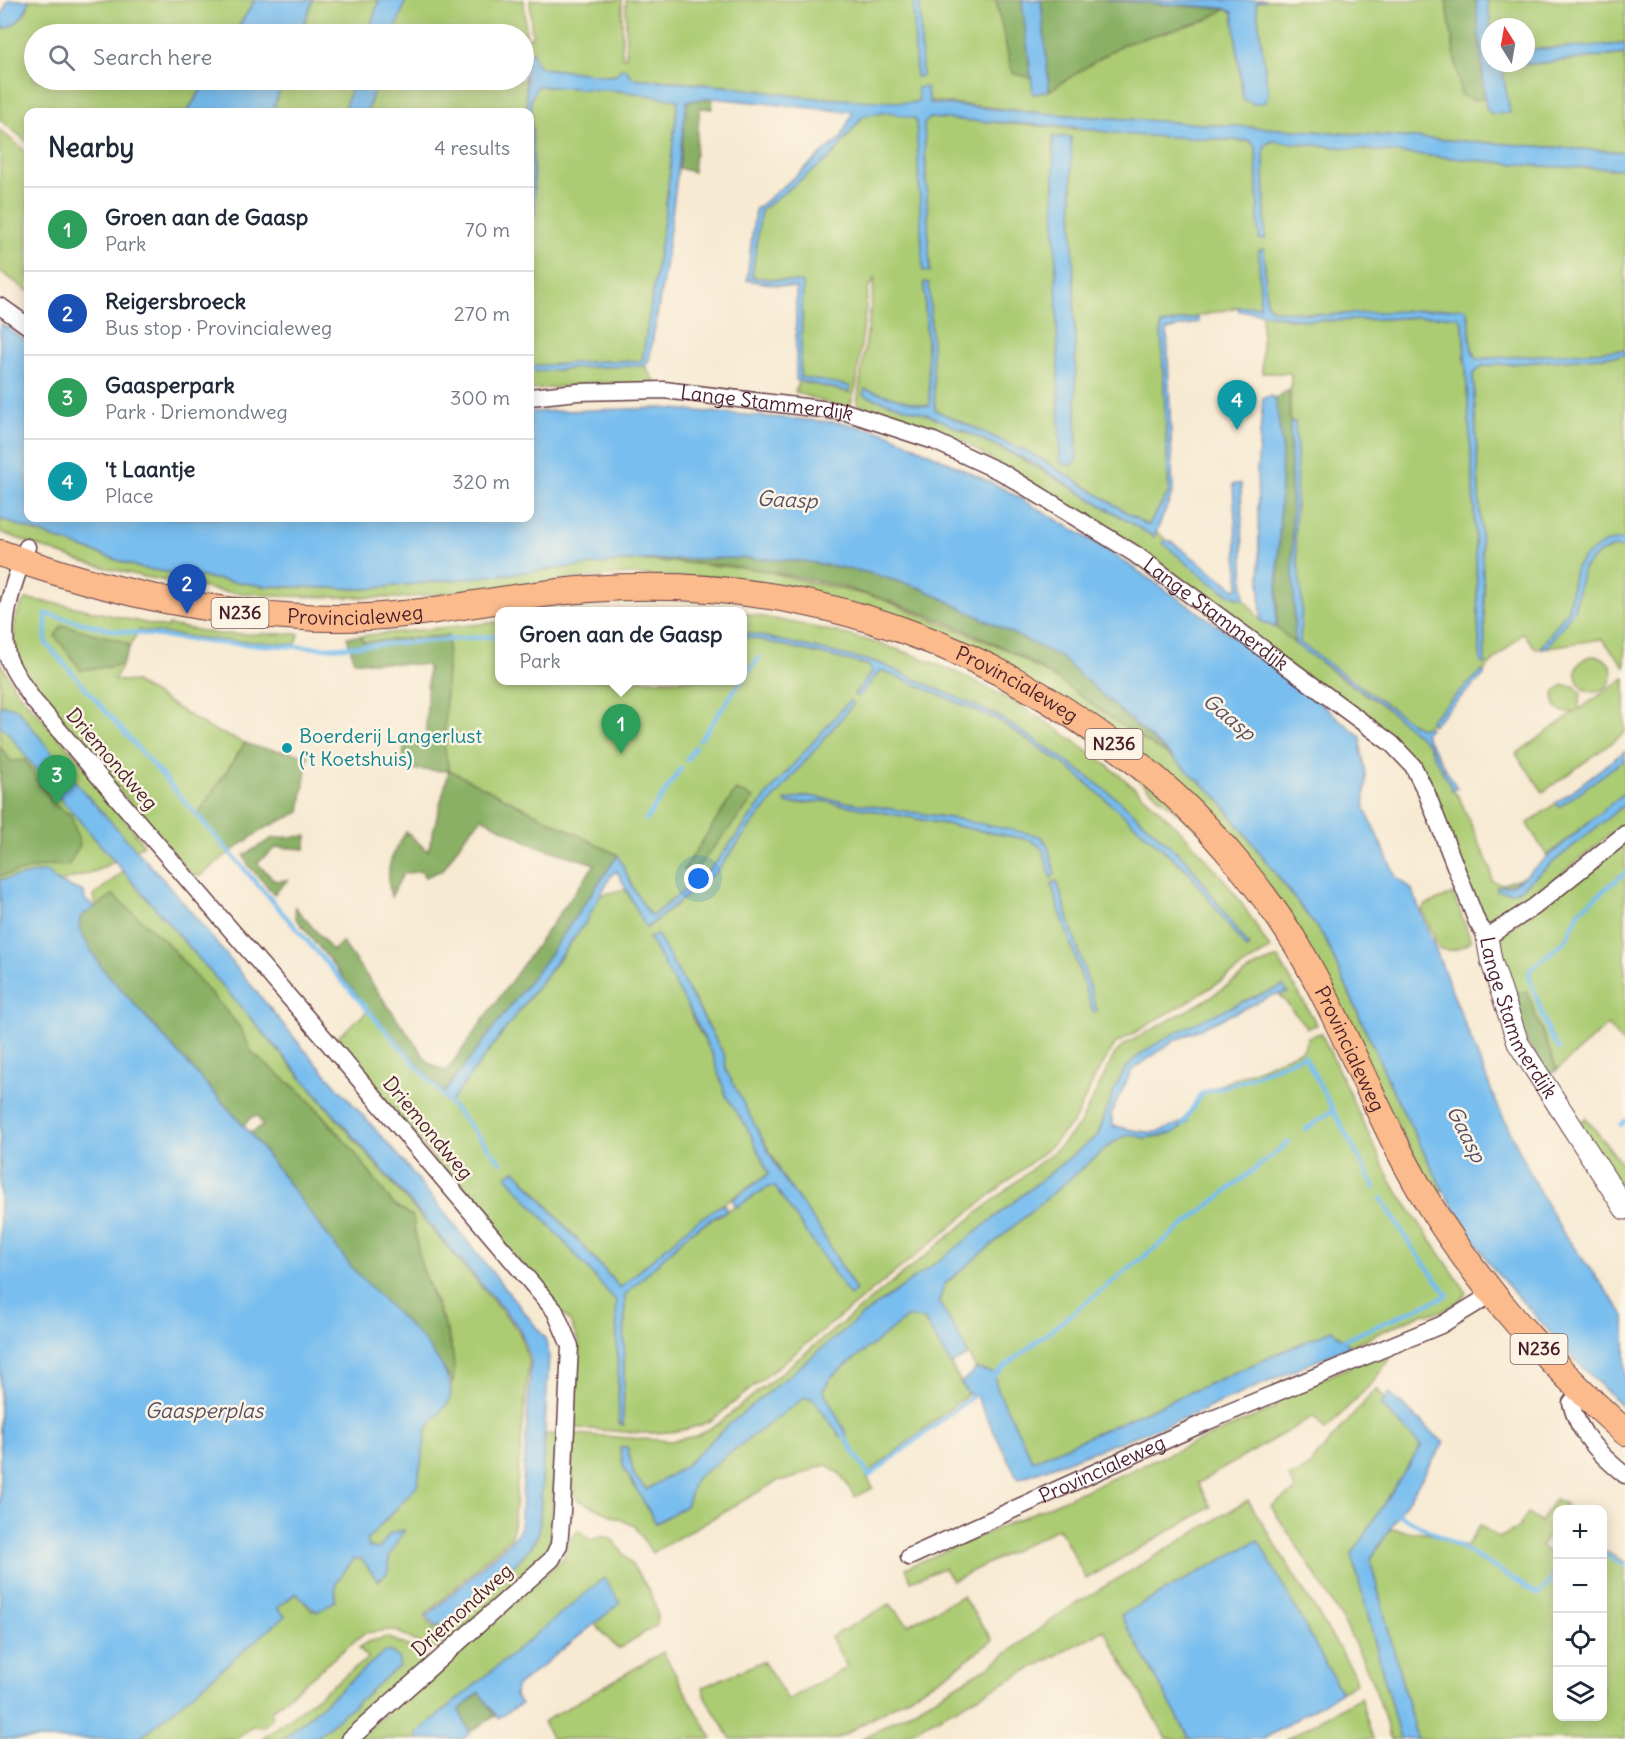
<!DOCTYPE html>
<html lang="en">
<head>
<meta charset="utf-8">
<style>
	body { margin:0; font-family:Delius,sans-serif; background:#f2f2f3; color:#1f2937 }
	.controls { position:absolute; right:18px; bottom:18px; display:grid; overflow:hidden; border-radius:12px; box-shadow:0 3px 15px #0003 }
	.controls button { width:54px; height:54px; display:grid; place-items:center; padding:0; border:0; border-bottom:2px solid #e0e1e3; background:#fff; color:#1f2937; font:30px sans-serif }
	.compass { position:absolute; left:1481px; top:18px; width:54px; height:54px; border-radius:50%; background:#fff; box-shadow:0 3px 15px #0003; rotate:349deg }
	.you { position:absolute; left:699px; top:879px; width:21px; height:21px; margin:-15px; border:4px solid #fff; border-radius:50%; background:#1a73e8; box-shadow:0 0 0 9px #1a73e833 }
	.badge { display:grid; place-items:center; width:39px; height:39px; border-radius:50%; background:#1a73e8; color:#fff; font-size:20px; font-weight:700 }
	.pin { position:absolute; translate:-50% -50px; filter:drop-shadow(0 2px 3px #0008) }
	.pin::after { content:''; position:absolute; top:32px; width:21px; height:18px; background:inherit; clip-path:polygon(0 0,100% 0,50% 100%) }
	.popup { position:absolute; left:495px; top:607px; width:252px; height:78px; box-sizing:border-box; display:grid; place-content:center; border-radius:12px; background:#fff; filter:drop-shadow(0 2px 4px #0005); font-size:20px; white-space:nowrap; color:#747a83 }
	.popup b { font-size:22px; color:#1f2937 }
	.popup::after { content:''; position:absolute; left:50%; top:100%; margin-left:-12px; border:12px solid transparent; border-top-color:#fff }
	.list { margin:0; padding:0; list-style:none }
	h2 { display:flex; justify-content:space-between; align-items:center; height:78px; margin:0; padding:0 24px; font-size:26px }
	h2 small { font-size:20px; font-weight:400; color:#747a83 }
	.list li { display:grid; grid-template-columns:39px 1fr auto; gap:18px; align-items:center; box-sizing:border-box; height:84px; padding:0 24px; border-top:2px solid #e0e1e3 }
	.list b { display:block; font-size:22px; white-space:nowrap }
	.list p { margin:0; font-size:20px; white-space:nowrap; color:#747a83 }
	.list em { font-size:20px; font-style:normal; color:#747a83 }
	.icon { flex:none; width:33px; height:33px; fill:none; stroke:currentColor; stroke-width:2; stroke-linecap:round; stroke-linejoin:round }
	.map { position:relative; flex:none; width:1625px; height:1739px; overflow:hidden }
	.search { position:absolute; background:#fff; box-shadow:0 3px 15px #0003; left:24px; top:24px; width:510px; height:66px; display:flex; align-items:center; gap:15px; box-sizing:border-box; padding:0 21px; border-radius:33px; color:#747a83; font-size:22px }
	.panel { position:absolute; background:#fff; box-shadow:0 3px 15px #0003; left:24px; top:108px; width:510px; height:414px; border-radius:12px }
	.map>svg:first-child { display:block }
</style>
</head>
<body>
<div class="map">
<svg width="1625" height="1739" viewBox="0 0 1625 1739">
	<rect width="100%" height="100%" fill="#fcf5e5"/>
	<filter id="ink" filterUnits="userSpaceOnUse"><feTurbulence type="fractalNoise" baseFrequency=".0167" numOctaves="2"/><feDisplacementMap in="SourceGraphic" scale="12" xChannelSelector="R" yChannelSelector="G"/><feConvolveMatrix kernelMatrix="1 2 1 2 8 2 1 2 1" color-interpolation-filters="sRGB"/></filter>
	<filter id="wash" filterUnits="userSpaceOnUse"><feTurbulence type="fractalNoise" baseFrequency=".008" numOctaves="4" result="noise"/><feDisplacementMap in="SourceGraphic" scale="24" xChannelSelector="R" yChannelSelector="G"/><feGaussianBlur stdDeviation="1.35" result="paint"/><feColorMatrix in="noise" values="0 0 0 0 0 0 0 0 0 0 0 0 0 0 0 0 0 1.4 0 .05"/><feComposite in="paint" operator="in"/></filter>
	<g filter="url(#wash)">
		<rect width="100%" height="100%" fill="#f7ead3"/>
		<path fill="#accc73" stroke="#7b764f" stroke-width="1.5" fill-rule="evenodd" d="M29 0H255L234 34H34V80H207L187 112H28V142L0 120V24L4 29 27 9Z
			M309 0H379L368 34H296Z
			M406 0H524L526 38 532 37 530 0H622V57H626V0H996L1012 73 1031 78 1034 94 1121 45 1206 20 1226 9 1233 12 1243 99 1268 93 1256 2 1266 0H1336L1348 4 1358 0H1446L1461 95 1474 100 1485 97 1486 109 1509 113 1502 67 1625 54V152L1051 114 919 100C899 113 762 91 733 87 699 83 665 81 632 78L626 69 621 68 617 75 609 76 542 68 536 63 525 70 524 34H394Z
			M1476 0H1625V44L1526 50V27H1490Z
			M524 77H526L527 112H367L377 80H524Z
			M280 80H354L343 112H267Z
			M537 86 621 91 678 99 665 214 642 362 606 361 530 366V322L537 278 532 231 530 230V186L531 216H535L531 99Z
			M883 112 900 113 916 119 924 271H930L924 123 930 118C1037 124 1143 136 1251 141L1256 148 1259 239H1265L1264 152 1265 145 1272 141 1539 166 1625 169V350L1476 359 1472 352 1469 315H1325L1272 310 1266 302 1264 250 1260 306 1238 307 1161 325 1169 492 1148 526 1040 458 935 410 928 283 924 282 930 406 863 394C889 404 916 409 941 420 1016 452 1083 495 1153 536L1157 532 1165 539 1163 543 1237 598 1244 599 1261 621 1277 628 1339 677 1385 707 1428 743 1453 791 1459 797 1491 870 1492 881 1503 884 1525 876 1511 885 1498 887 1520 889 1625 804V822L1518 910 1501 918 1488 919 1480 912 1413 763 1115 531 1001 466 968 444 951 437 934 436 857 404 875 277 868 290 856 386 850 406 843 408 795 392 799 381 849 392 850 387 800 377 803 283 752 277 760 210 832 156 863 116ZM1053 137 1071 138 1077 460 1061 464Z
			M0 130 28 154V291L0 271Z
			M1262 311C1297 329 1401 317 1444 316L1458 317 1463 323 1473 484 1479 641 1485 664 1484 594 1473 374 1483 366 1625 355V541L1604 543 1583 558 1575 569 1568 610 1541 648 1574 610 1583 568 1599 553 1616 547 1625 549V667L1602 639 1536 649 1523 633 1426 726 1419 728 1300 643C1301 607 1297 573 1295 537 1293 499 1298 461 1295 423L1290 422 1291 373H1262Z
			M622 365 645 366 657 385 595 383 530 390V372Z
			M0 519 140 568 264 586 366 589 639 560 750 568 879 598 1008 650 1074 690 1122 725 1179 762 1218 798 1324 937 1394 1093 1444 1192H1434L1270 891 1002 664 686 578 626 574 402 598 278 596 226 592 145 577 83 562 0 532Z
			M26 599 66 605 167 628 169 625 219 634H299L296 644 219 640 139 630 130 646 119 640 81 670 122 665 114 680 135 682 211 729 245 743 197 816 229 853 200 876 192 875C146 821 99 768 56 712 44 696 27 679 19 659 11 639 12 615 26 599Z
			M743 613C796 623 850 633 902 651 1019 691 1137 776 1216 870 1237 894 1254 922 1270 949L1196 997 1115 1044 1095 1077 1075 1120 1050 1147 712 1420C671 1441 622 1431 577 1428L574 1424 578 1341 570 1322 334 1040 369 1010 441 1094 444 1093 449 1103 568 947 585 923 598 896 625 889 647 928 717 871 749 828 853 704 849 702 772 789 718 860 703 876 653 915 649 914 633 888 618 855 449 770 444 746 448 636 363 642 361 636 499 622 500 680H742L743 636 868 665 872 668V672L854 694 857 697 881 670 889 672 996 719 1067 766 1188 871 1240 941 1249 946 1188 862 1120 801 1064 759 996 715 879 663 743 632ZM807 796 962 820 1045 840 1055 874 1042 848 1030 840 823 801 794 804 785 801ZM1057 881 1097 1011 1093 1012 1054 893 1052 883ZM689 990 725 1057 726 1070 747 1113 777 1164 781 1175 819 1228 856 1291 850 1295 775 1187H768L690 1232 625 1295 623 1425 619 1422 616 1301 508 1177 523 1178 620 1288 690 1226 769 1174 749 1131 726 1096 713 1056 693 1020 689 1007Z
			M1576 674a18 18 0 1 1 36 0a18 18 0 1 1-36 0Z
			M0 662 16 690 84 765 144 845 98 870 55 884 0 896Z
			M1625 678V733L1543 792 1516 754 1576 711C1563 715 1550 709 1555 692L1563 685 1574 686 1581 694 1578 710Z
			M1625 759V792L1547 856 1527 824 1556 803 1560 806Z
			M1625 842V1046L1608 1025 1557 1070 1527 993 1510 994 1494 940Z
			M124 871 519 1331 529 1362 512 1536 424 1616 434 1629 443 1625 532 1546 539 1532 545 1434 557 1435 550 1549 445 1647 428 1649 399 1632 389 1630 364 1633 272 1710 271 1720 263 1727 252 1726 237 1739H139L284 1616 277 1608 297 1593 312 1611 335 1601 336 1582 354 1559H362L378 1581 387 1572 389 1557 403 1530 390 1533 380 1549 369 1547 367 1540 417 1486 427 1428 448 1403 451 1394 450 1384H453L451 1341 417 1254 413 1217 393 1204 328 1120 303 1094 252 1053 239 1026 166 942 113 896 95 907 94 895Z
			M1453 894 1471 940C1463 949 1451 952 1439 949L1422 910 1425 905Z
			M1278 958 1317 1025 1307 1028 1279 994 1288 993 1256 996 1169 1038 1144 1053 1127 1067 1108 1107 1098 1135 951 1252 863 1315 684 1467 646 1490 634 1475 627 1447 620 1448 624 1468 656 1523 686 1506 695 1479 805 1397 813 1399 841 1437 847 1435 823 1390 831 1377 908 1317 924 1319 968 1394 866 1475 873 1488 855 1497 841 1475 827 1465C810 1468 796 1481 779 1480L652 1553 635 1526 578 1500 571 1490 574 1434 671 1441 696 1436 718 1424 1059 1147 1080 1124 1115 1054 1125 1044 1201 1003 1257 966Z
			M1321 1033 1391 1182 1467 1293C1457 1305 1439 1316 1424 1313L1350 1346 1331 1330 1033 1461 998 1391 993 1373 976 1369 939 1302 944 1285 1112 1143 1129 1134 1145 1138 1162 1136 1187 1122H1182L1206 1091 1303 1050 1308 1037Z
			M1586 1118 1625 1168V1191L1575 1126Z
			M1398 1346 1373 1382 1325 1430 1314 1416 1198 1483 1211 1507 1086 1579 1059 1528 952 1581 944 1568 911 1581 906 1568 1275 1408 1273 1400Z
			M1377 1388 1385 1400 1381 1406 1422 1446 1352 1554 1400 1739H1390C1371 1652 1318 1580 1271 1506L1296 1491 1289 1477 1305 1470Z
			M1555 1499 1567 1505 1564 1509 1558 1510 1557 1520 1541 1547 1557 1557 1558 1716H1602L1603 1550 1625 1562V1739H1417L1370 1560 1390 1529 1432 1534 1466 1547 1480 1525 1499 1538 1518 1528 1527 1514 1540 1522Z
			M1248 1500 1353 1671 1356 1683 1341 1692 1258 1541 1121 1615 1190 1739H1167L1104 1630 898 1739H862L987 1668 1064 1611Z
			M579 1530 590 1540 606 1536 614 1541C630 1564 661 1596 657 1625L618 1649 594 1623 619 1603 604 1579 418 1733 417 1739H357L563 1558 567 1543Z
			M962 1596 993 1640 949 1673 837 1739H731L705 1697 703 1687 763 1661 788 1700 847 1667 831 1637 890 1604 908 1625Z
			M387 1637 408 1646 430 1660 338 1739H314L399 1666 392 1652H384L283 1739H262L368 1658 359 1648 367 1642Z
			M663 1652 712 1739H552L543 1722Z
			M1360 1697 1373 1739H1287Z"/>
		<path fill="#89b065" stroke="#6a6848" stroke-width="1.5" d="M996 0H1022L1031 78 1012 73Z
			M1041 0H1107L1226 9 1206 20 1121 45 1049 91Z
			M1446 0H1476L1485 97 1474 100 1461 96Z
			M712 98V109L700 108 693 172 679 168 687 101Z
			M1289 390 1295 644 1277 628 1282 446 1275 398Z
			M738 558 804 561 866 572 921 588 1060 657 1179 762C1160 750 1140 738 1121 725 1084 699 1048 670 1008 650 928 611 839 581 752 569 715 563 676 563 639 560Z
			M62 625 119 640 130 646 122 665 81 670 55 636Z
			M361 636 363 642 448 636 444 746 449 770 618 855 548 957 444 1093 369 1010 296 918 295 907 333 951 342 942 429 1063 446 1072 595 864 534 845 482 818 465 836 443 870 425 877 421 871 403 874 391 897C385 865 390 859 406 832L428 851 449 771 403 769 404 744 426 734 428 667 426 665 354 661 347 637Z
			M245 743 256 747 308 755 300 812 265 828 229 853 197 816Z
			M0 747 11 761 25 760 54 805 71 815 80 845 68 866 51 865 0 876Z
			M736 790 754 798 688 879 684 869Z
			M307 836 305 849 277 847 257 863 275 881 288 880 274 894 248 865 244 855 273 838Z
			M113 895 166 942 239 1026 252 1053 303 1094 352 1149 393 1204 413 1217C416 1238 418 1256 425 1277 437 1314 459 1343 453 1384L442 1366 352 1268 250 1133 263 1126 257 1115 250 1118 244 1126 101 967 82 935 79 926 80 917Z
			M1527 992 1557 1070 1548 1076 1525 1039 1510 994Z
			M480 1692 495 1716 470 1732 459 1710Z"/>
		<path fill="#78beef" stroke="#616e8d" stroke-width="1.5" d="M8 0H29C26 16 18 23 4 29L0 20Z
			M255 0H313L300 34H234Z
			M379 0H406L394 34H368Z
			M913 0H920L922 76 916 77Z
			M1022 0H1041L1049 91 1033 94Z
			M1107 0H1266L1256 3 1268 93 1266 102 1253 104 1243 99 1233 12 1223 8Z
			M1476 0H1487L1491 27 1490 63H1526V50L1625 44V54L1502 67 1510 113 1492 114 1486 109 1485 97Z
			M527 52H532L536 63 542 68 609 76 617 75 621 68 626 69 632 78 733 87 802 97 914 103 919 100 917 88 926 87 930 103 1051 114 1625 152V169L1539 166 1272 141 1265 145 1264 152 1265 239H1259L1256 148 1250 141 1130 135 1072 127 930 118 924 124 930 272 923 271 916 119 889 112 863 116 832 156 761 210 752 277 803 283 800 377 850 386 849 392 796 380V288L747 280 755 210 841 138 853 112 712 98 687 101 664 274 649 361 645 366 591 367 530 372V366L606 361H642L665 214 678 100 621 91 537 86 531 99 535 216H531L530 112H527L526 77H524Z
			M207 80H284L272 112H187Z
			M354 80H377L367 112H343Z
			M1053 137H1071L1077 460 1072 465 1061 464 1060 459Z
			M1264 249 1266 302 1272 310 1325 315 1465 308C1474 324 1466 344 1476 359L1625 350V355L1483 366 1473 374 1484 594 1485 664 1481 663 1479 641 1473 484 1463 323 1458 317 1444 316C1399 317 1353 322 1308 320 1284 319 1263 311 1239 311L1238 307 1260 306 1259 250Z
			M924 282 929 283 935 410 1040 458 1148 526 1169 492 1161 325 1198 317 1199 322 1167 330 1173 492 1154 537 1031 462 929 415 863 395 865 389 921 405 930 406Z
			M0 323 28 342V518H530V412L661 408 843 423 887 433 1004 489 1101 546 1261 655 1361 737C1359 751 1365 761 1366 775 1367 787 1363 797 1365 809L1396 877 1412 890 1495 1100 1536 1185 1561 1230 1625 1316V1409L1577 1362 1494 1270 1462 1221 1444 1192 1394 1093 1324 937 1218 798 1060 657 921 588 866 572 804 561 738 558 639 560 366 589 264 586 140 568 0 519Z
			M1270 396 1275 398 1282 446 1276 628 1261 621 1257 471 1263 398Z
			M1290 422H1295L1297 451 1295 536 1302 601 1300 643 1419 728 1426 726 1429 728 1424 733 1457 788 1453 791 1427 743 1385 707 1295 644Z
			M1233 484H1241L1244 599C1221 596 1182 559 1163 543L1165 539 1173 543 1235 589 1239 587Z
			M1620 540 1625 541V549L1615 547 1599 553 1583 568 1574 610 1547 647 1540 648 1568 610 1575 569 1583 558 1604 543Z
			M743 632 879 663 996 715 1064 759 1120 801 1188 862 1249 947 1246 949 1240 941 1188 871 1067 766 996 719 881 670 858 697 854 695 872 672 868 665 743 636Z
			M1481 672H1484V675L1432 725 1430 720Z
			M849 701 854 703 749 828 717 871 646 928 617 871 612 874 585 923 449 1104 444 1093 548 957 618 855 633 888 649 914 653 915 703 876 718 860 772 789Z
			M0 704 17 709 82 790 177 895 301 1046 398 1155 545 1338 549 1354 539 1532C522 1567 473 1600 443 1625L435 1626 427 1616 515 1537 520 1529 531 1361 520 1329 39 774 10 735 0 726Z
			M1625 751V759L1621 762 1559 807 1556 803Z
			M1625 792V804L1520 889 1514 892 1497 891V887L1512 885 1525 876Z
			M807 796 962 820 1040 836 1048 846 1055 874 1051 878 1042 848 1030 840 823 801 787 804 785 801Z
			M46 871 58 882 84 892 85 900 95 907 80 917 79 926 82 935 101 967 250 1133 352 1268 425 1342 442 1366 450 1384 451 1394 448 1403 427 1428 417 1486 367 1540 369 1547 379 1549 390 1533 404 1530 389 1557 388 1572 378 1581 362 1559H354L336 1582 335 1601 317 1612 296 1593 277 1608 285 1616 139 1739H0V880Z
			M1057 881 1097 1011 1093 1012 1054 893 1052 883Z
			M657 934 725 1057 726 1070 781 1175 819 1228 856 1291 850 1296 775 1187H768L737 1207 732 1200 769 1174 749 1131 726 1096 713 1056 693 1016 649 938Z
			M1283 986 1288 993 1273 995 1174 1041 1132 1070 1111 1113 1113 1126C1127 1128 1141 1134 1156 1132 1167 1130 1177 1122 1188 1122L1174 1133 1145 1138 1129 1134 1112 1143 944 1285 939 1302 966 1349 967 1356 951 1365 924 1319 908 1317 831 1377 823 1390 847 1435 841 1437 813 1399 805 1397 695 1479 686 1506 656 1523 624 1468 620 1447H627L634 1475 646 1490 684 1467 727 1426 863 1315 951 1252 1098 1135C1106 1114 1113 1086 1127 1067 1150 1038 1246 1000 1283 986Z
			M515 1170 620 1288 690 1226 719 1206 724 1205 727 1210 690 1232 625 1295 623 1425 619 1423 616 1301 507 1177 508 1174Z
			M1332 1330 1350 1346 1187 1417 1018 1479 975 1394H968L961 1383 976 1369 993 1373 998 1391 1033 1461Z
			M1389 1393 1444 1443 1370 1560 1417 1739H1400L1352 1554 1421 1446 1381 1405Z
			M1258 1540 1341 1692 1264 1739H1190L1121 1615Z
			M604 1578 620 1603 516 1687 515 1695 521 1704 498 1718 479 1692 459 1710 470 1734 462 1739H417V1733Z
			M384 1652H392L399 1659V1666L314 1739H283Z"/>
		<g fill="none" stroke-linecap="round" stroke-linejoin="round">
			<path stroke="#78beef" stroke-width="4.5" d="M500 636 329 648 218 643 112 630 46 614V643L501 1162
				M742 680 759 658
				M700 740 742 680
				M687 760 695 747
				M646 820 681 768
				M1559 1049 1550 1036 1529 976 1530 969 1566 940 1580 910 1625 873
				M1333 1110 1375 1188
				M1183 1124 1201 1094 1245 1080 1304 1055 1333 1110 1306 1129
				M1621 1125 1625 1121
				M1342 1341 1448 1295 1412 1247 1381 1198
				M993 1376 1289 1142
				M842 1433 869 1476 975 1394
				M1393 1512 1461 1547 1539 1595 1558 1571
				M1602 1553 1625 1565"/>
		</g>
	</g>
	<g filter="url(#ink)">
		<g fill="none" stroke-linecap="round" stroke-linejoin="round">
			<g stroke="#643d44" stroke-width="19">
				<g id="minor">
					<path d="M0 306 28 326"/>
					<path id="s1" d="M530 397 578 392 664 390 846 412 934 441 1003 473 1135 554 1392 744 1413 766 1427 794 1477 922 1487 937 1534 907 1625 834"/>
					<path d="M27 547C14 581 0 619 7 655 12 671 24 686 33 700L325 1039 555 1311 570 1346 562 1511 559 1545 552 1559 350 1739"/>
					<path d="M1580 1392 1571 1403C1578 1433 1601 1456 1625 1475"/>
					<path id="s2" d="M909 1557 1208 1421 1441 1325 1492 1294"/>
				</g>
			</g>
			<g stroke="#643d44" stroke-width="23">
				<g id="tertiary">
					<path id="s3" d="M1487 937 1491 960 1518 1043 1625 1209"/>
				</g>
			</g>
			<g stroke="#643d44" stroke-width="28">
				<g id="primary">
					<path id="s4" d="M0 553C109 593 221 617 338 618 423 618 505 595 590 589 809 572 1016 649 1176 797 1220 838 1267 896 1298 947 1346 1029 1378 1120 1427 1201 1481 1289 1549 1363 1625 1432"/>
				</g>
			</g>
			<use href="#minor" stroke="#fff" stroke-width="16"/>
			<use href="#tertiary" stroke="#fff" stroke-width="21"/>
			<use href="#primary" stroke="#fbbb8d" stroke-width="26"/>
		</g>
	</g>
	<circle fill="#0f9aa8" stroke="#fcf5e5" stroke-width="2" cx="287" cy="748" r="6"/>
	<g text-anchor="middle" stroke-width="5" stroke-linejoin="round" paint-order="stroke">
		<g fill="#fcf5e5" stroke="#7f5f63" stroke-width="1.5">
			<rect x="211.5" y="598" width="57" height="30" rx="4.5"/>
			<rect x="1085.5" y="729" width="57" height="30" rx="4.5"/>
			<rect x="1510.5" y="1334" width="57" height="30" rx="4.5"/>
		</g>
		<g font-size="18" font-weight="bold" fill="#4a1f2b">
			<text x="240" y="619">N236</text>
			<text x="1114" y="750">N236</text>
			<text x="1539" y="1355">N236</text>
		</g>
		<g font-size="20" fill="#4a1f2b" stroke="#fcf5e5">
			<text dy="7" stroke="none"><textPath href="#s1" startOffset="238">Lange Stammerdijk</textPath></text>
			<text dy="7" stroke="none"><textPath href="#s4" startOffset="363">Provincialeweg</textPath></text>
			<text dy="7" stroke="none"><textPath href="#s1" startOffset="742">Lange Stammerdijk</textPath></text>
			<text dy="7" stroke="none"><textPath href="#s4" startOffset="1044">Provincialeweg</textPath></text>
			<text transform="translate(112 759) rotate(49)" y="7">Driemondweg</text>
			<text dy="7" stroke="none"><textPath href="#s3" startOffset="87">Lange Stammerdijk</textPath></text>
			<text dy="7" stroke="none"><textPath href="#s4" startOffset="1548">Provincialeweg</textPath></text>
			<text transform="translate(428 1128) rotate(50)" y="7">Driemondweg</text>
			<text dy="7" stroke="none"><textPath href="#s2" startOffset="212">Provincialeweg</textPath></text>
			<text transform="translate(462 1610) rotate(-42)" y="7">Driemondweg</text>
		</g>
		<g font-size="20" fill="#0d838f" stroke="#fcf5e5" text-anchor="start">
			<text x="299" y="743">Boerderij Langerlust<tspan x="299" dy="23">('t Koetshuis)</tspan></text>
		</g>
		<g font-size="21" font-style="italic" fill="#584f66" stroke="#fcf5e5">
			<text transform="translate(787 500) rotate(3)" y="7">Gaasp</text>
			<text transform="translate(1229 717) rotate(40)" y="7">Gaasp</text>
			<text transform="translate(1466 1134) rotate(63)" y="7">Gaasp</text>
			<text x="204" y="1418">Gaasperplas</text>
		</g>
	</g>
</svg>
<div class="controls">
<button>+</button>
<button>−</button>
<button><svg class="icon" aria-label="locate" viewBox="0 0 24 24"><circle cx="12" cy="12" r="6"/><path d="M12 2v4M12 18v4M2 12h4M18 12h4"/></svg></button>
<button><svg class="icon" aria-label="layers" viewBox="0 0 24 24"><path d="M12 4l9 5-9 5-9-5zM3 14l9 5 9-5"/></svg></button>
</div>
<svg class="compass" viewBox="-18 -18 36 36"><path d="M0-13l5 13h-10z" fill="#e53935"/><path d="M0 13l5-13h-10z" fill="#747a83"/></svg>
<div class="you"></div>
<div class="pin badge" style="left:621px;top:754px;background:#2e9e5b">1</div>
<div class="popup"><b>Groen aan de Gaasp</b>Park</div>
<div class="pin badge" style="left:187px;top:614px;background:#1a4fb4">2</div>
<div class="pin badge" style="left:57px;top:805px;background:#2e9e5b">3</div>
<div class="pin badge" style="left:1237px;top:430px;background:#0f9aa8">4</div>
<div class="search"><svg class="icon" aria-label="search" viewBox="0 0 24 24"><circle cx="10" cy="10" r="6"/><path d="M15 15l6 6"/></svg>Search here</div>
<section class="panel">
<h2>Nearby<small>4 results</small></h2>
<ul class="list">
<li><span class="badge" style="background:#2e9e5b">1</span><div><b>Groen aan de Gaasp</b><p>Park</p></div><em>70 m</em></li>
<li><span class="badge" style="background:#1a4fb4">2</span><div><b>Reigersbroeck</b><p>Bus stop · Provincialeweg</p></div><em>270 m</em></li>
<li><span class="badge" style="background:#2e9e5b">3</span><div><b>Gaasperpark</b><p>Park · Driemondweg</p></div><em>300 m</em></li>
<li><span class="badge" style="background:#0f9aa8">4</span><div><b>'t Laantje</b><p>Place</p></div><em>320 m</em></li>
</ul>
</section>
</div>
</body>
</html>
